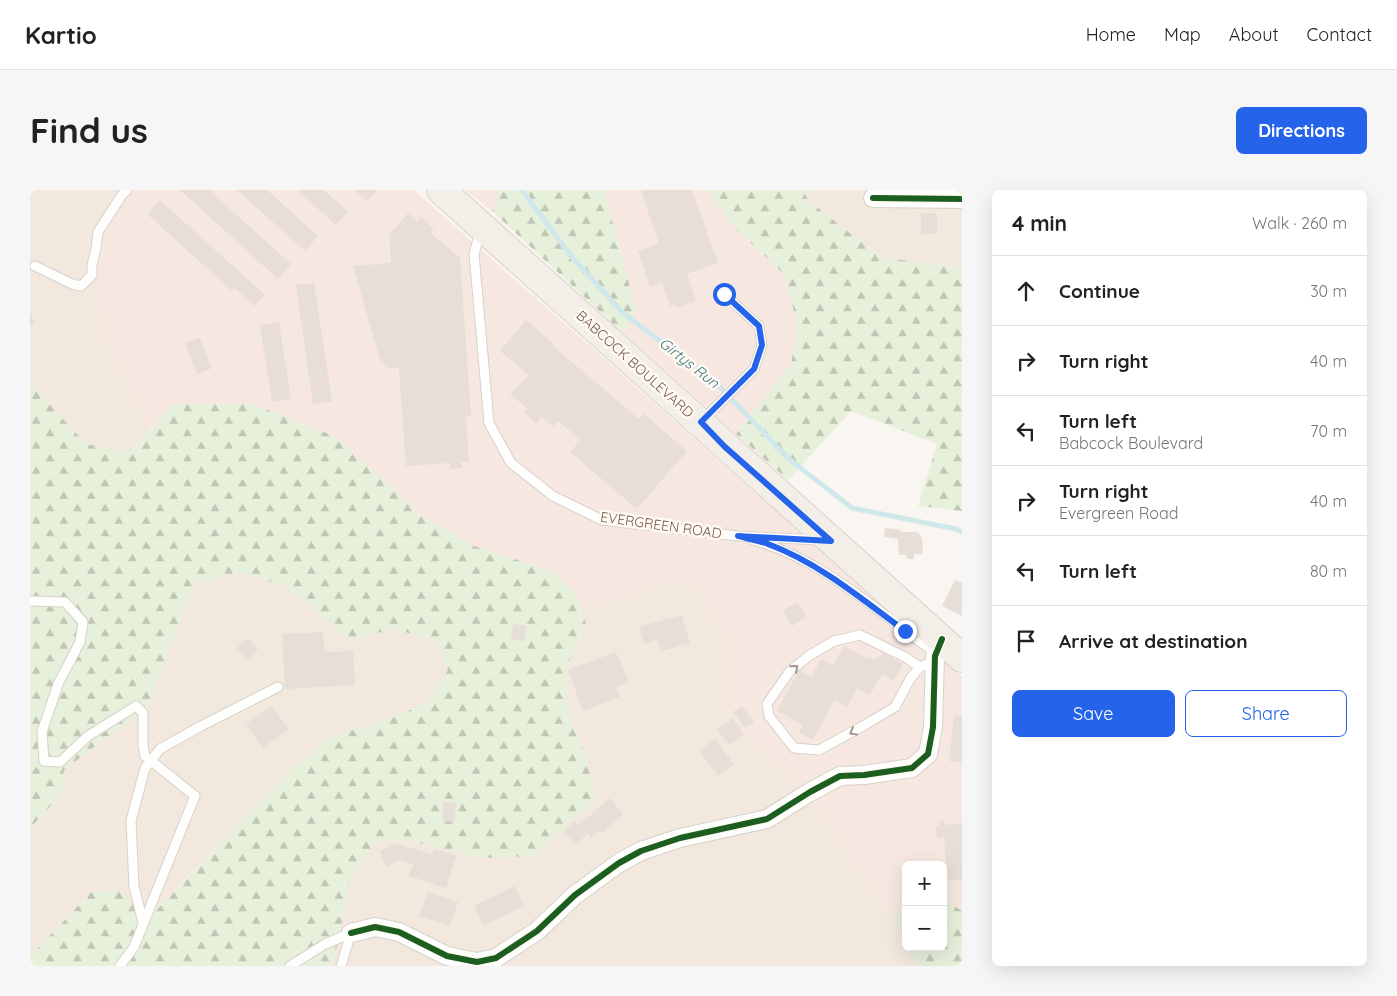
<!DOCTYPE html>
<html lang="en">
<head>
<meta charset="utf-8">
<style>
	body { margin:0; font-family:Quicksand,sans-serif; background:#f6f6f6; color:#222 }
	.controls { position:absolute; right:15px; bottom:15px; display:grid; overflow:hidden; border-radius:8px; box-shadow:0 5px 20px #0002 }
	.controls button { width:45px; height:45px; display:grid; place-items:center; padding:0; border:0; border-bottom:1px solid #e0e0e0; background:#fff; color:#222; font:25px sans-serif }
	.stop { position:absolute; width:15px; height:15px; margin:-11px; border:4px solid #2563eb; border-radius:50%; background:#fff }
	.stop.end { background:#2563eb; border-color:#fff; box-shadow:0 1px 5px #0008 }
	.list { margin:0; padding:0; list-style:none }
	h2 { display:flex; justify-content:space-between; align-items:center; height:65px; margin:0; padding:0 20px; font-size:21px }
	h2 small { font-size:16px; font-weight:400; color:#767676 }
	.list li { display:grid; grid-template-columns:32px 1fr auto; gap:15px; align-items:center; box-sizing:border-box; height:70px; padding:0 20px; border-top:1px solid #e0e0e0 }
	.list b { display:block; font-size:19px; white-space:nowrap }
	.list p { margin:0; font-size:16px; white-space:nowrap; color:#767676 }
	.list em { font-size:16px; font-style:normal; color:#767676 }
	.actions { display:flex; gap:10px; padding:15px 20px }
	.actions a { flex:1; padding:11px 0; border:1px solid #2563eb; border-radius:8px; text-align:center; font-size:18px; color:#2563eb }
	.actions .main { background:#2563eb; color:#fff }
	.icon { flex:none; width:28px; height:28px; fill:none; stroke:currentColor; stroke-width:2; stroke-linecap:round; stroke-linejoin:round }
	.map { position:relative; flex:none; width:932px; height:776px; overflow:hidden; border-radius:8px }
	header { display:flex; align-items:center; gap:30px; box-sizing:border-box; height:70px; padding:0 25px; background:#fff; border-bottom:1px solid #e0e0e0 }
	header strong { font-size:24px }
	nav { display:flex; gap:28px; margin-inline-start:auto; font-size:18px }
	.intro { display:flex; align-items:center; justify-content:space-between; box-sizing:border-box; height:120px; padding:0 30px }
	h1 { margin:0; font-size:35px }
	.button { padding:12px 22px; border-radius:8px; background:#2563eb; color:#fff; font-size:18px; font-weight:700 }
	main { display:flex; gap:30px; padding:0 30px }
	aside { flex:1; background:#fff; border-radius:8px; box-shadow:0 5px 20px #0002 }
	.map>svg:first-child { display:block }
</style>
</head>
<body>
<header>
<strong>Kartio</strong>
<nav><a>Home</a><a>Map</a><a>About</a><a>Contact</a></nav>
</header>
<div class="intro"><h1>Find us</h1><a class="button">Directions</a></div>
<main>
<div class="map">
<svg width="932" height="776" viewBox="0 0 932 776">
	<defs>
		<pattern id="forest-firs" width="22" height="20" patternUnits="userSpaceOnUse" patternTransform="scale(1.25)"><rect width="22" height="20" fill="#e7f0db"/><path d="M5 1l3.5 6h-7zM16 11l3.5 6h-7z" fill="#c0c6b4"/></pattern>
	</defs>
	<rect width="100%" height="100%" fill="#f9f5f0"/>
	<path fill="#f2e8de" d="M0 0H99L66 111 82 162 120 239 100 262 56 254 0 193Z
		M773 0H932V78L850 67 778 10Z
		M209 382 256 396 320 450 363 439 407 450 418 480 398 512 364 527 257 584 113 733 61 702 0 767V638L32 604 34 580 117 517 163 394Z
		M650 391 670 401 696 445 699 512 780 602 822 670 864 727 876 750V757H880L886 769 884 776H298L305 766 321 687 345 652 377 650 451 668 555 562 539 527 537 476 556 435 550 417Z"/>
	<path fill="#f6e8e1" d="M99 0H384L932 486V721L913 708V675H876V719L864 727 822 670 780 602 710 536 699 512 696 445 670 401 650 391 550 417 545 403 522 381 444 356 386 323 364 299 143 214 120 239 82 162 66 111 64 63 82 19Z
		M435 0H467L469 12 462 21Z
		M574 0H677L707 40 754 84 768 136 761 174 706 244 593 143 606 120Z"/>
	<path fill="url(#forest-firs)" d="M467 0H574L606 120 593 143 462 21 469 12Z
		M677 0H773L778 10 850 67 932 78V321L888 316 907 254 821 221 758 290 706 244 761 174 768 136 754 84 707 40Z
		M0 193 56 254 100 262 143 214H223L304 246 364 299 386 323 444 356 522 381 545 403 556 434 537 476 539 527 555 562 565 609 505 666 451 668 377 650 345 652 321 687 305 766 298 776H0V767L61 702 93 701 114 733 257 584 297 549 364 527 398 512 418 480 406 450 363 439 320 450 256 396 209 382 164 394 117 517 34 580 32 604 0 638Z
		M913 708 932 721V776H884L885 769 880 757H913Z
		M876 719V750L864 727Z"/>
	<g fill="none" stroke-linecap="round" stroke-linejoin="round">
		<path stroke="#d0e8ea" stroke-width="5" d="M492 0 540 65 593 123 684 191 759 269 822 318 926 339 932 342"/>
	</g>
	<path fill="#e6ded7" d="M150 0H179L261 74 248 89Z
		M207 0H237L288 46 275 61Z
		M267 0H294L318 22 306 35Z
		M324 0H347L337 11Z
		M614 0H662L688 73 657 84 666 111 647 118 646 114 640 116 632 92 620 96 608 61 629 54 611 1Z
		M130 10 235 105 225 116 204 98 202 101 117 24Z
		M378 23 387 32 391 27 404 39 401 42 403 45 430 68 441 226 436 227 439 272H431L432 278 420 279V273L376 276 369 178H359L350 170 323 76 361 73 359 45Z
		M891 23H907V44H891Z
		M284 93 302 211 283 214 266 95Z
		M0 122 5 134 0 136Z
		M496 130 525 155 523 156 609 229 614 224 657 261 607 319 540 262 551 250 528 231 523 237 512 227 506 234 494 223 498 219 480 204 499 185 470 161Z
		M249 132 261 209 242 212 230 135Z
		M170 148 182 178 167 184 155 153Z
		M855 338 871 340V342H888L892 348 893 364H884V369H877L876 365H869L868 349 854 347Z
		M925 390 932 393V426L912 416Z
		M768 412 776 427 762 436 753 420Z
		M652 425 660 453 631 461 627 450 614 454 609 437Z
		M483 434 497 436 494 451 481 449Z
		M293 442 295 462 323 461 325 495 255 499 252 444Z
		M218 448 228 459 218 469 207 458Z
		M814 456 837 469 839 466 845 470 847 466 850 468 853 463 873 474 864 491 852 484 840 505 827 499 817 517 804 510 783 550 769 542 773 535 747 521 769 480 781 487 791 469 803 475Z
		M586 462 599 492 586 497 590 507 553 521 538 480Z
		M241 516 259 539 233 558 216 534Z
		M712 516 724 532 715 538 703 522Z
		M924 525 932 526V572L919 571Z
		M702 528 714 544 700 555 687 540Z
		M685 549 704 574 688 586 669 561Z
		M580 608 593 624 572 643 570 640 561 648 549 635Z
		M413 612 426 613 425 632 413 631Z
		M914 630V635L932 633V690L918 691 914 647 907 648 906 636H909V631Z
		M544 631 557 644 547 654 534 641Z
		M366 653 402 665 404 659 426 666 416 698 379 686 383 674 370 670 356 677 350 661Z
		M485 696 494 716 453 736 444 716Z
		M398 702 428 712 420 736 389 726Z"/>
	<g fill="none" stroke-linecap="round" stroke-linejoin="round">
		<g stroke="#d7d1cb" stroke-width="11">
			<path id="lane" d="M450 42 444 64 459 233 481 273 523 306 572 330 708 346 789 350
				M5 76 42 94 51 96 62 85V75L66 59 68 42 92 5 97 0
				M673 230 724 179 732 155 729 136 694 104
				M723 350C791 368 849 423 906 463
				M0 411 35 412 53 432 50 452 28 494 12 542 14 571 30 572 58 546 106 516 113 523V556L115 566 165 606 104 757 90 776
				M890 477 875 467 830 445 804 451 780 465 760 481 737 514 739 526 764 558 789 560 833 536 865 517 880 489 890 477 905 471
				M113 733 104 696 101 631 115 578 130 559 171 536 248 497
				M260 776 295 754 321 743
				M311 776 321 743"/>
		</g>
		<g stroke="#d7d1cb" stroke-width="20">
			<path id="street" d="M843 8 932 9
				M321 743 345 737 369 742 417 766 447 772 466 768 507 741 545 705 589 673 611 661 650 648 737 629 780 602 810 586 834 585 882 578 898 564 903 537 905 466 912 449"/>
		</g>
		<g stroke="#dad1cc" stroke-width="30">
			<path id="primary" d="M411 0 932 468"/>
		</g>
		<use href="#lane" stroke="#fefefd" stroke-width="9"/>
		<use href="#street" stroke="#fefefd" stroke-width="18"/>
		<use href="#primary" stroke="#f3eee8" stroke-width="28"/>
		<g stroke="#fffaf3" stroke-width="9">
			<path id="cycleway" d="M843 8 932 9
				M321 743 345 737 369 742 417 766 447 772 466 768 507 741 545 705 589 673 611 661 650 648 737 629 780 602 810 586 834 585 882 578 898 564 903 537 905 466 912 449"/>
		</g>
		<use href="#cycleway" stroke="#1b5e20" stroke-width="6"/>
	</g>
	<defs><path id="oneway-chevron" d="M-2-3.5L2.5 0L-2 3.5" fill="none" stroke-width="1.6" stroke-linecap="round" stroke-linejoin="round" transform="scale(1.25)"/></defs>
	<g stroke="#a8958b">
		<use href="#oneway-chevron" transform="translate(765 478) rotate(-41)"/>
		<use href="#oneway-chevron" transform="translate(823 542) rotate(151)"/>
	</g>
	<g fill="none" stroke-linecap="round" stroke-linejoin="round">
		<path stroke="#2563eb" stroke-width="6" d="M694 104 729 136 732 155 724 179 671 232 695 257 801 351 708 346C718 349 728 350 738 354 789 373 832 409 875 441"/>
	</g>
	<g text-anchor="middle" stroke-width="5" stroke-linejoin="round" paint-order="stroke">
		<g font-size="14" fill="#7a5c4d" stroke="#fffaf3">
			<text transform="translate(605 174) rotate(42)" y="5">BABCOCK BOULEVARD</text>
			<text transform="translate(631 335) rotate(8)" y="5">EVERGREEN ROAD</text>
		</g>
		<g font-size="15" font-style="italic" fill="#437c86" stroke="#fffaf3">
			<text transform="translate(659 173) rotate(38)" y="5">Girtys Run</text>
		</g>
	</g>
</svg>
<div class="controls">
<button>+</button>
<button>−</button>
</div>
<div class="stop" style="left:694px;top:104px"></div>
<div class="stop end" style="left:875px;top:441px"></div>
</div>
<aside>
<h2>4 min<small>Walk · 260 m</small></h2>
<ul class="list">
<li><svg class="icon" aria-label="ahead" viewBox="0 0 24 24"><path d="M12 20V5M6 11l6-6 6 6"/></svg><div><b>Continue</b></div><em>30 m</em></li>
<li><svg class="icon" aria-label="right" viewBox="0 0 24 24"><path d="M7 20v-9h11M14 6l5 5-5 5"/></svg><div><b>Turn right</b></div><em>40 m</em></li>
<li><svg class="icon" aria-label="left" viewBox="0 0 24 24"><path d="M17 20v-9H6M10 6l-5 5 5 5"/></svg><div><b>Turn left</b><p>Babcock Boulevard</p></div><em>70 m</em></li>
<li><svg class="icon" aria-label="right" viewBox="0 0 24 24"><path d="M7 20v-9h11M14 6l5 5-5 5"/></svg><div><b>Turn right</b><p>Evergreen Road</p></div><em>40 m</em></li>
<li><svg class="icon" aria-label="left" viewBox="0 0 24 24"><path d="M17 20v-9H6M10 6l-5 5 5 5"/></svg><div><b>Turn left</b></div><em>80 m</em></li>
<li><svg class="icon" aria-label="arrive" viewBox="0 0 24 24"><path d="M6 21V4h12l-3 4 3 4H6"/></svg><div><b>Arrive at destination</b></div></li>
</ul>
<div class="actions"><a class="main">Save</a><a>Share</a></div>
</aside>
</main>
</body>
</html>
